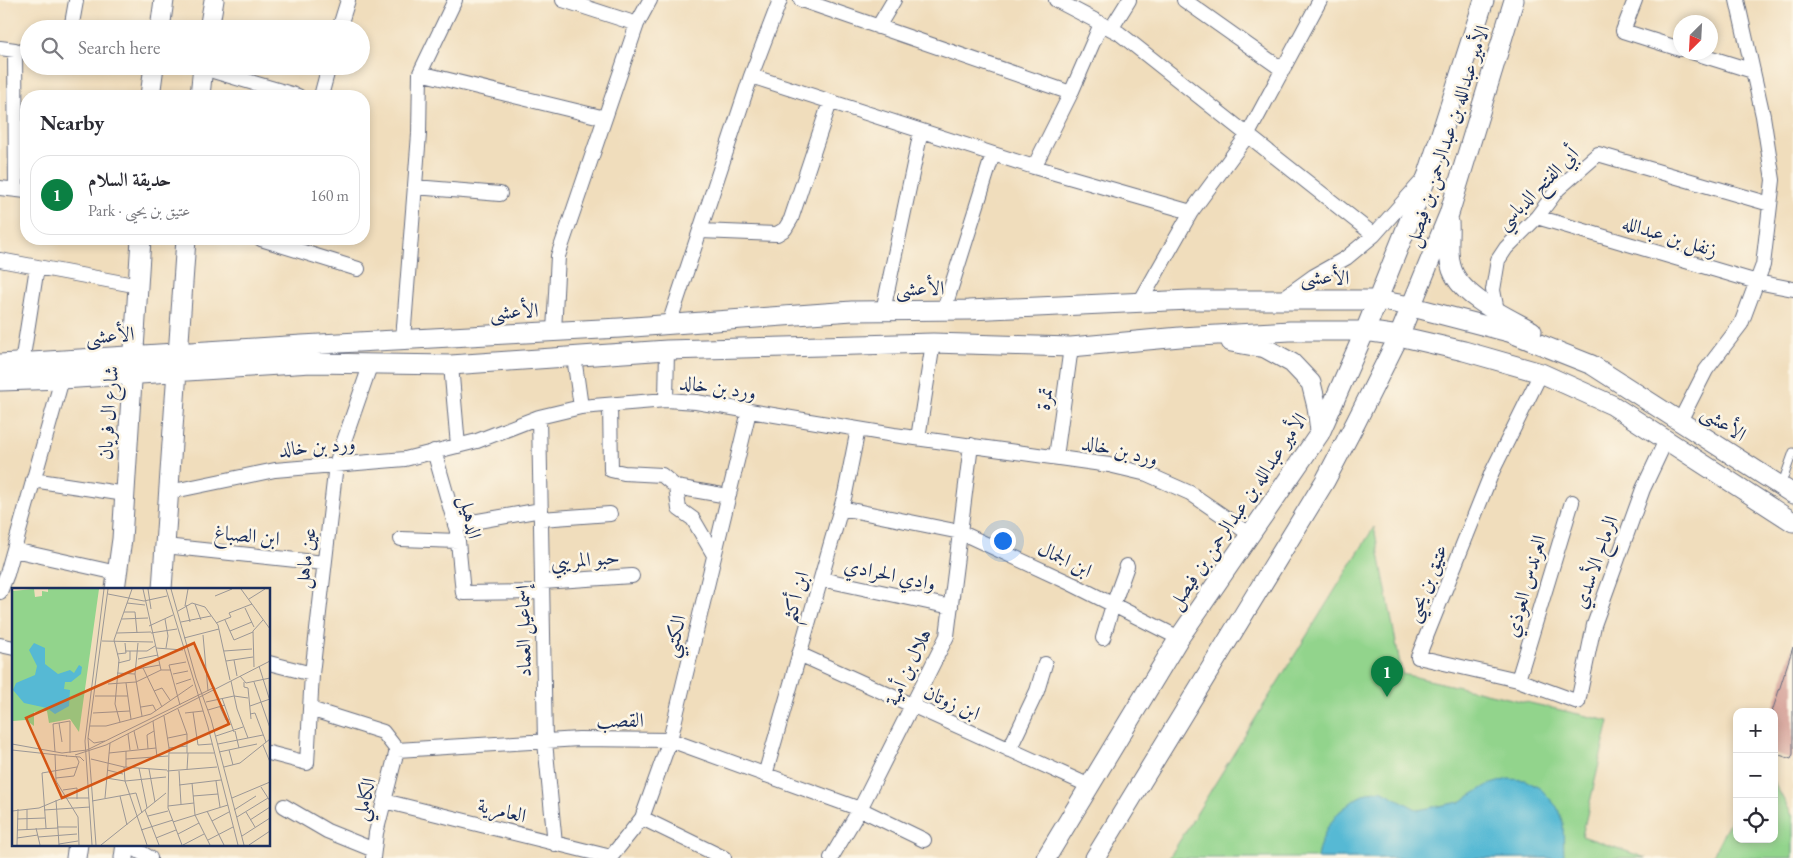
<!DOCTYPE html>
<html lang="en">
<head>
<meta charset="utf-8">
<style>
	body { margin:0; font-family:"EB Garamond",Amiri,serif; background:#f2f2f3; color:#2b2b33 }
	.controls { position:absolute; right:15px; bottom:15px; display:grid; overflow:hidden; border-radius:10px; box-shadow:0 2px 8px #0003 }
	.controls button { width:45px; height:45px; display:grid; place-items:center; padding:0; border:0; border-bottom:1px solid #e1e1e2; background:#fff; color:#2b2b33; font:25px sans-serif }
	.compass { position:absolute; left:1673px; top:15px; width:45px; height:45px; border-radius:50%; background:#fff; box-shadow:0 2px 8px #0003; rotate:204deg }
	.you { position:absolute; left:1002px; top:540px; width:18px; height:18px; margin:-12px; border:4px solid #fff; border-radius:50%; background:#1a73e8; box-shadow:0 0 0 8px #1a73e833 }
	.badge { display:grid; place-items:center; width:32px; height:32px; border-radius:50%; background:#0b8043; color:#fff; font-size:16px; font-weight:700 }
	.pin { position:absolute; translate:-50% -41px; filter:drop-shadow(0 1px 2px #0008) }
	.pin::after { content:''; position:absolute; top:26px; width:18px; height:15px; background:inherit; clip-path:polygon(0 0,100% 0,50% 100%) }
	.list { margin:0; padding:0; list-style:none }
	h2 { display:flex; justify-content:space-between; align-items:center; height:65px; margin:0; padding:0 20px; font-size:21px }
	h2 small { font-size:16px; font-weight:400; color:#7c7c81 }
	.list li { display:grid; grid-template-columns:32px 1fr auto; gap:15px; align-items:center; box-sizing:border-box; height:80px; margin:0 10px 10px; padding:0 10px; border:1px solid #e1e1e2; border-radius:20px }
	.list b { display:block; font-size:19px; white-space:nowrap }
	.list p { margin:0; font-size:16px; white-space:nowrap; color:#7c7c81 }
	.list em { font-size:16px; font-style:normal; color:#7c7c81 }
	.icon { flex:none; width:28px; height:28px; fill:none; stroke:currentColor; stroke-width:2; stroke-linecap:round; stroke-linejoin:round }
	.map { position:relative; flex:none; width:1793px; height:858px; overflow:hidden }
	.search { position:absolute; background:#fff; box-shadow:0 2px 8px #0003; left:20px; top:20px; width:350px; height:55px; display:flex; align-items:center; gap:12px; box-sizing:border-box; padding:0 18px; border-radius:28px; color:#7c7c81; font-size:19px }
	.panel { position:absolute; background:#fff; box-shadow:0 2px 8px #0003; left:20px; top:90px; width:350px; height:155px; border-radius:20px }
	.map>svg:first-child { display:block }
</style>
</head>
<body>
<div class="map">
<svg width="1793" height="858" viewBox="0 0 1793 858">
	<rect width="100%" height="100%" fill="#fcf5e5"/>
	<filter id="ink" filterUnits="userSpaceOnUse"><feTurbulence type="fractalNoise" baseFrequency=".02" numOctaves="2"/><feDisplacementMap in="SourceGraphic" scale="10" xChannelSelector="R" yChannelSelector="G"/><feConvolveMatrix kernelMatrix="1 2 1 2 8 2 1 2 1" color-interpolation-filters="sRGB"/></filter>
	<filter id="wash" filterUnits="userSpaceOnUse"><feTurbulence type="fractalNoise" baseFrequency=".0096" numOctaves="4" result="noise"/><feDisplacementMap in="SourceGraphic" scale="20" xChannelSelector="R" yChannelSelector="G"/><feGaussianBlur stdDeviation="1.12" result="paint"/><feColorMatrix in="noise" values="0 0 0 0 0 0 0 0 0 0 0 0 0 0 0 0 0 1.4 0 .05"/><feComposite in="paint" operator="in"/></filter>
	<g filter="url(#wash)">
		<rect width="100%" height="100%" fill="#f0ddbc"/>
		<path fill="#92d48c" stroke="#568275" d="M1374 527 1402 674 1609 721 1582 836 1646 858H1169Z
			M1774 782 1793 817V858H1712L1737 806V839H1774Z"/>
		<path fill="#56b9d4" stroke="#387499" d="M1508 779 1525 780 1541 789 1557 807 1563 823 1564 858H1317L1319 848 1327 828 1339 812 1357 798 1369 792 1381 790 1418 810 1460 802 1488 785Z"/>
		<g id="blocks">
			<path fill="#d19991" d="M1793 647V754L1791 759 1774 753V712H1772Z"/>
		</g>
	</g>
	<g filter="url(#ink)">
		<use href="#blocks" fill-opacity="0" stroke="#666c7f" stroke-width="1"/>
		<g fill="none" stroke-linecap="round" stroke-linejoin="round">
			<g stroke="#666c7f" stroke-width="9">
				<path id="lane" d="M1781 486 1793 452"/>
			</g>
			<g stroke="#666c7f" stroke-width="16">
				<path id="street" d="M563 0 637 24
					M801 0 1071 93
					M1056 0 1119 33 1374 235
					M1184 0 1283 70
					M1635 0 1623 31 1680 49
					M878 27 894 0
					M71 29 76 1
					M339 29 348 0
					M1111 29 1129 0
					M0 48 15 50 16 190
					M1692 52 1753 71
					M203 68 298 96
					M420 73 605 118
					M751 76 1034 167 1191 212
					M321 96 329 66
					M1034 167 1071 93 1101 24
					M415 187 500 194
					M0 188 26 191
					M1537 217 1757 282 1793 289
					M700 231 777 234 785 229 791 219 830 102
					M261 239 358 269
					M0 260 139 286
					M1282 299 1314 276 1346 258 1374 235 1422 181
					M1140 302 1191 212 1247 136 1320 0
					M944 310 993 154
					M883 311 921 131
					M1500 316 1497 311 1493 290 1498 260 1506 248 1537 217 1558 189 1598 154 1770 204
					M669 324 751 76 780 0
					M554 331 558 256 637 24 650 0
					M403 339 419 134 420 73 455 0
					M574 357 581 407
					M22 363 37 267
					M451 365 458 446
					M1541 373 1492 472 1418 657 1518 680 1578 702 1594 625 1643 489 1666 440
					M666 400 667 350
					M610 405 611 470 624 473 662 475 676 487 728 496
					M539 417 545 742 555 844
					M1680 421 1706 370 1741 324 1763 265 1773 180 1763 116 1737 0
					M918 438 933 343
					M434 451 457 531 463 593 542 592
					M1056 457 1071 347
					M33 480 125 494
					M676 487 679 509 693 519 714 555
					M169 492 275 470 405 459 477 441 539 417 581 407 666 400 696 402 894 435 1109 465 1147 474 1190 493 1251 535
					M841 508 960 532 1072 584 1179 638
					M541 519 610 514
					M455 525 541 510
					M401 539 458 541
					M165 546 324 563
					M14 550 117 573
					M821 579 951 607
					M542 582 632 576
					M0 592 7 574 62 379
					M1103 638 1113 605 1127 566
					M0 645 14 648
					M799 654 1090 786
					M269 663 312 674
					M1518 680 1572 502
					M310 709 383 732 397 750 579 739 670 740 860 809 924 840
					M1009 750 1037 691 1045 664
					M269 753 307 763 312 674 336 464 371 363
					M765 775 845 494 858 429
					M384 801 611 857
					M284 806 327 831 374 850
					M642 818 724 858
					M127 844 150 858
					M373 858 376 833 397 750
					M610 858 642 818 670 740 749 411
					M831 858 860 809 947 636 971 445"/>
			</g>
			<g stroke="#666c7f" stroke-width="21">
				<path id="secondary" d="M160 29 164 0
					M209 29 214 0
					M150 96 154 66
					M200 96 203 66
					M1449 222C1450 236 1447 252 1451 266 1458 296 1507 317 1532 331
					M1231 342 1265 348 1292 363 1311 383 1317 407 1320 431
					M0 364 302 345 620 328 852 311 969 310 1190 300H1377L1405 305 1509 332 1592 365 1793 494
					M0 381 62 379 311 363 451 365 667 350 933 343 1071 347 1180 337 1290 331H1365L1399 336 1464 351 1541 373 1612 405 1793 522
					M115 589 122 539 141 239
					M162 589 186 239
					M76 858 78 844
					M124 858 126 844
					M1046 858 1179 638 1320 433 1365 331 1428 174 1484 0
					M1095 858 1325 481 1356 422 1399 336 1449 214 1514 0"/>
			</g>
			<use href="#lane" stroke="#fff" stroke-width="7"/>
			<use href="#street" stroke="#fff" stroke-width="14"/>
			<use href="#secondary" stroke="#fff" stroke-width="19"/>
		</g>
	</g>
	<g text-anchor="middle" stroke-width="5" stroke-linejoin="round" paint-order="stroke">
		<g font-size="20" fill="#1b2f5e" stroke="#fcf5e5">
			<text transform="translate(1447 136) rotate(-72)" y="7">الأمير عبدالله بن عبدالرحمن بن فيصل</text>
			<text transform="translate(1537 188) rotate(-45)" y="7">أبي الفتح الدباسي</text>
			<text transform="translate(1670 236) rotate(17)" y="7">زنفل بن عبدالله</text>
			<text transform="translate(1325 277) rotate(1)" y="7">الأعشى</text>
			<text transform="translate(920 288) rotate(-1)" y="7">الأعشى</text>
			<text transform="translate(514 311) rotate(-3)" y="7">الأعشى</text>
			<text transform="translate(110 335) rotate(-4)" y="7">الأعشى</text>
			<text transform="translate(718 387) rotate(8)" y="7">ورد بن خالد</text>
			<text transform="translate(1044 399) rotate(-82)" y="7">تمرة</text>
			<text transform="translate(108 413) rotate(-86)" y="7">شارع ال فريان</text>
			<text transform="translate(1724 423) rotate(33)" y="7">الأعشى</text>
			<text transform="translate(317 446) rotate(-5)" y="7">ورد بن خالد</text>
			<text transform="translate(1120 450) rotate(13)" y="7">ورد بن خالد</text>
			<text transform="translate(1237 511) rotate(-56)" y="7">الأمير عبدالله بن عبدالرحمن بن فيصل</text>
			<text transform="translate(471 517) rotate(78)" y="7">الدهيل</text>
			<text transform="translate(247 535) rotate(6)" y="7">ابن الصباغ</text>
			<text transform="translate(305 558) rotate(-83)" y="7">عين ماهل</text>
			<text transform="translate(585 559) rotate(-4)" y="7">حبو المريبي</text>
			<text transform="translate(1065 559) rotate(26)" y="7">ابن الجمال</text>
			<text transform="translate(1595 562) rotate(-70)" y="7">الرماح الأسدي</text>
			<text transform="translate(890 574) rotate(12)" y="7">وادي الحرادي</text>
			<text transform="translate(1426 583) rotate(-68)" y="7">عتيق بن يحيى</text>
			<text transform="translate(1525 586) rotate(-74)" y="7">العرندس العوذي</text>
			<text transform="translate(795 597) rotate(-74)" y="7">ابن أكثم</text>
			<text transform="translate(523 631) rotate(-91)" y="7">إسماعيل العماد</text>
			<text transform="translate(674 636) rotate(-77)" y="7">الكتبي</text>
			<text transform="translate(908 667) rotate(-65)" y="7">هلال بن أمية</text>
			<text transform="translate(952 702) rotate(24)" y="7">ابن زوتان</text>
			<text x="620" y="727">القصب</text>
			<text transform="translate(364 799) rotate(-76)" y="7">الكاملي</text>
			<text transform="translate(502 810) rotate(14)" y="7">العامرية</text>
		</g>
	</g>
	<g transform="translate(12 588)">
		<rect width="258" height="258" fill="#f0ddbc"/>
		<path d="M22 1 23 9 30 8V3L36 4V1H87L67 144 58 131 37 135 35 123 22 124V138L14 132 1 133 0 154V3Z" fill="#92d48c"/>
		<path d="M22 55 33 60V76L46 86 58 82 62 85 67 77 70 79 69 86 59 94H53L52 101 58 102 57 118 43 126 35 120 12 115 1 102 4 95 23 87 25 78 17 62Z" fill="#56b9d4"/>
		<path fill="none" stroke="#9b9796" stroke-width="1" d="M131 1 149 82M136 1 139 21M154 1 196 139 226 257M159 1 184 90 199 131 232 257M229 1 258 41M96 6 132 13 155 8M203 8 220 1M237 11 253 1M115 15 133 17M183 16 189 32M174 17 178 34M173 18 176 1M233 20 242 39M166 23 180 15 193 19 206 37 218 92M112 24H123L125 45M110 31 136 30M153 31 156 48 154 60M213 32 222 52 241 44M169 34 199 28M204 35 219 29 217 25 240 16M137 38 161 27M218 43 240 34M105 45 139 44M139 45 165 41M191 47 196 103M172 50 207 41M90 53 141 54M126 55 123 86 130 128M144 60 171 62M113 63H135L143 58M212 63 240 61M105 66 114 65 113 55M126 71 146 67M222 72 225 88M214 73 241 69M106 75 118 72V63M247 78 258 113M242 79 241 43 251 32M131 80 150 119M125 81 148 77M105 85 123 86M161 86 176 83M228 88 234 95 258 90M219 93 225 121 236 150M232 94V99L236 100 239 131M242 94 258 140M114 95 119 131M96 96 124 94 149 82H159M164 96 179 91M142 103 150 100 158 112M83 108H116M210 110 222 144M194 114 222 108 236 110M168 117 157 77 174 74M238 118 258 111M129 119 141 117 144 123M208 119 214 132 217 131M166 121 175 146V165M196 122 213 117M181 124 186 157 200 156M81 125 118 123M173 125 191 123M238 126 243 125 254 154M152 128 157 160 156 220 170 257M141 133 145 169M108 134 103 116 107 72 102 52 120 1M47 135 50 154M78 138H94L139 126 181 97M122 143 126 161M223 143 227 160M116 146 118 162M204 148 231 139M76 150 82 155 93 153M156 150 175 146M0 156 50 165 75 162 203 99M206 156 251 147M251 157 258 174M157 160 175 158M136 161 135 147 142 143M0 162 55 168M217 162 221 177M43 164 41 136 58 133V165M207 164 245 156M97 165 144 160M157 165H202M43 166 44 193 66 229 67 257M63 167 94 157 258 73M54 168 68 169 72 173M79 171 112 179 155 182M114 171 156 168M112 179 113 193 135 257M114 179V163M212 179 228 175 258 151M127 180 135 220M137 181 143 214M95 182 111 186M175 182 176 165M155 183 205 179M167 183 169 216M44 190 62 188 67 174 64 168M94 190 113 193 154 189M204 193 208 219M180 195 183 227 198 257M167 197 209 192M249 199 258 213M51 202 65 200V211M108 208 115 237M181 208 206 206M93 210 98 155M220 210 258 194M44 212 47 257M80 213 124 205 130 225M156 218 182 215M15 221V241M32 222 78 219M133 222 140 239M222 222 244 208M0 223 27 220 51 210H77M195 223 212 257M234 224 243 239M136 228 156 223M225 229 256 210M5 231 33 230M238 232 258 219M200 233 217 224M161 234 216 217M45 239H65M140 239 147 257M24 240 28 257M34 240 30 185 65 179M5 242 46 240M129 242 161 232M166 246 187 235M230 248 258 230M26 249 65 246M5 250 26 247M144 250 164 242M196 252 221 239M47 256 66 253M5 257 6 221M80 257 73 153 92 1M84 257 76 150 96 1M89 257 154 205M171 257 192 246M237 257 258 243"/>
		<path fill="#d45514" fill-opacity="0.15" stroke="#d45514" stroke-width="2.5" d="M182 55 217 136 50 210 14 130Z"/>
		<rect width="258" height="258" fill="none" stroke="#1b2f5e" stroke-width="2.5"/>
	</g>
</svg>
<div class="controls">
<button>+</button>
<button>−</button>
<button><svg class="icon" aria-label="locate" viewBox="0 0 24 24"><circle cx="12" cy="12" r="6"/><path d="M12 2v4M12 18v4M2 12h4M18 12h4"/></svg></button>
</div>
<svg class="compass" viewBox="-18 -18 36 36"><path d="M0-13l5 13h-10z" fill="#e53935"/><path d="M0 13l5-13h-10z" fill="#7c7c81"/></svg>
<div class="you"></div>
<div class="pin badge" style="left:1387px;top:697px">1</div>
<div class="search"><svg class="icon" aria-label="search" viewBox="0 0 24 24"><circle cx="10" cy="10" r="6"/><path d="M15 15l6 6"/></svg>Search here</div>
<section class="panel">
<h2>Nearby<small></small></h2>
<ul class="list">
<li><span class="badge">1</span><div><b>حديقة السلام</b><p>Park · عتيق بن يحيى</p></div><em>160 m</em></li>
</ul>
</section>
</div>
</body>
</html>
